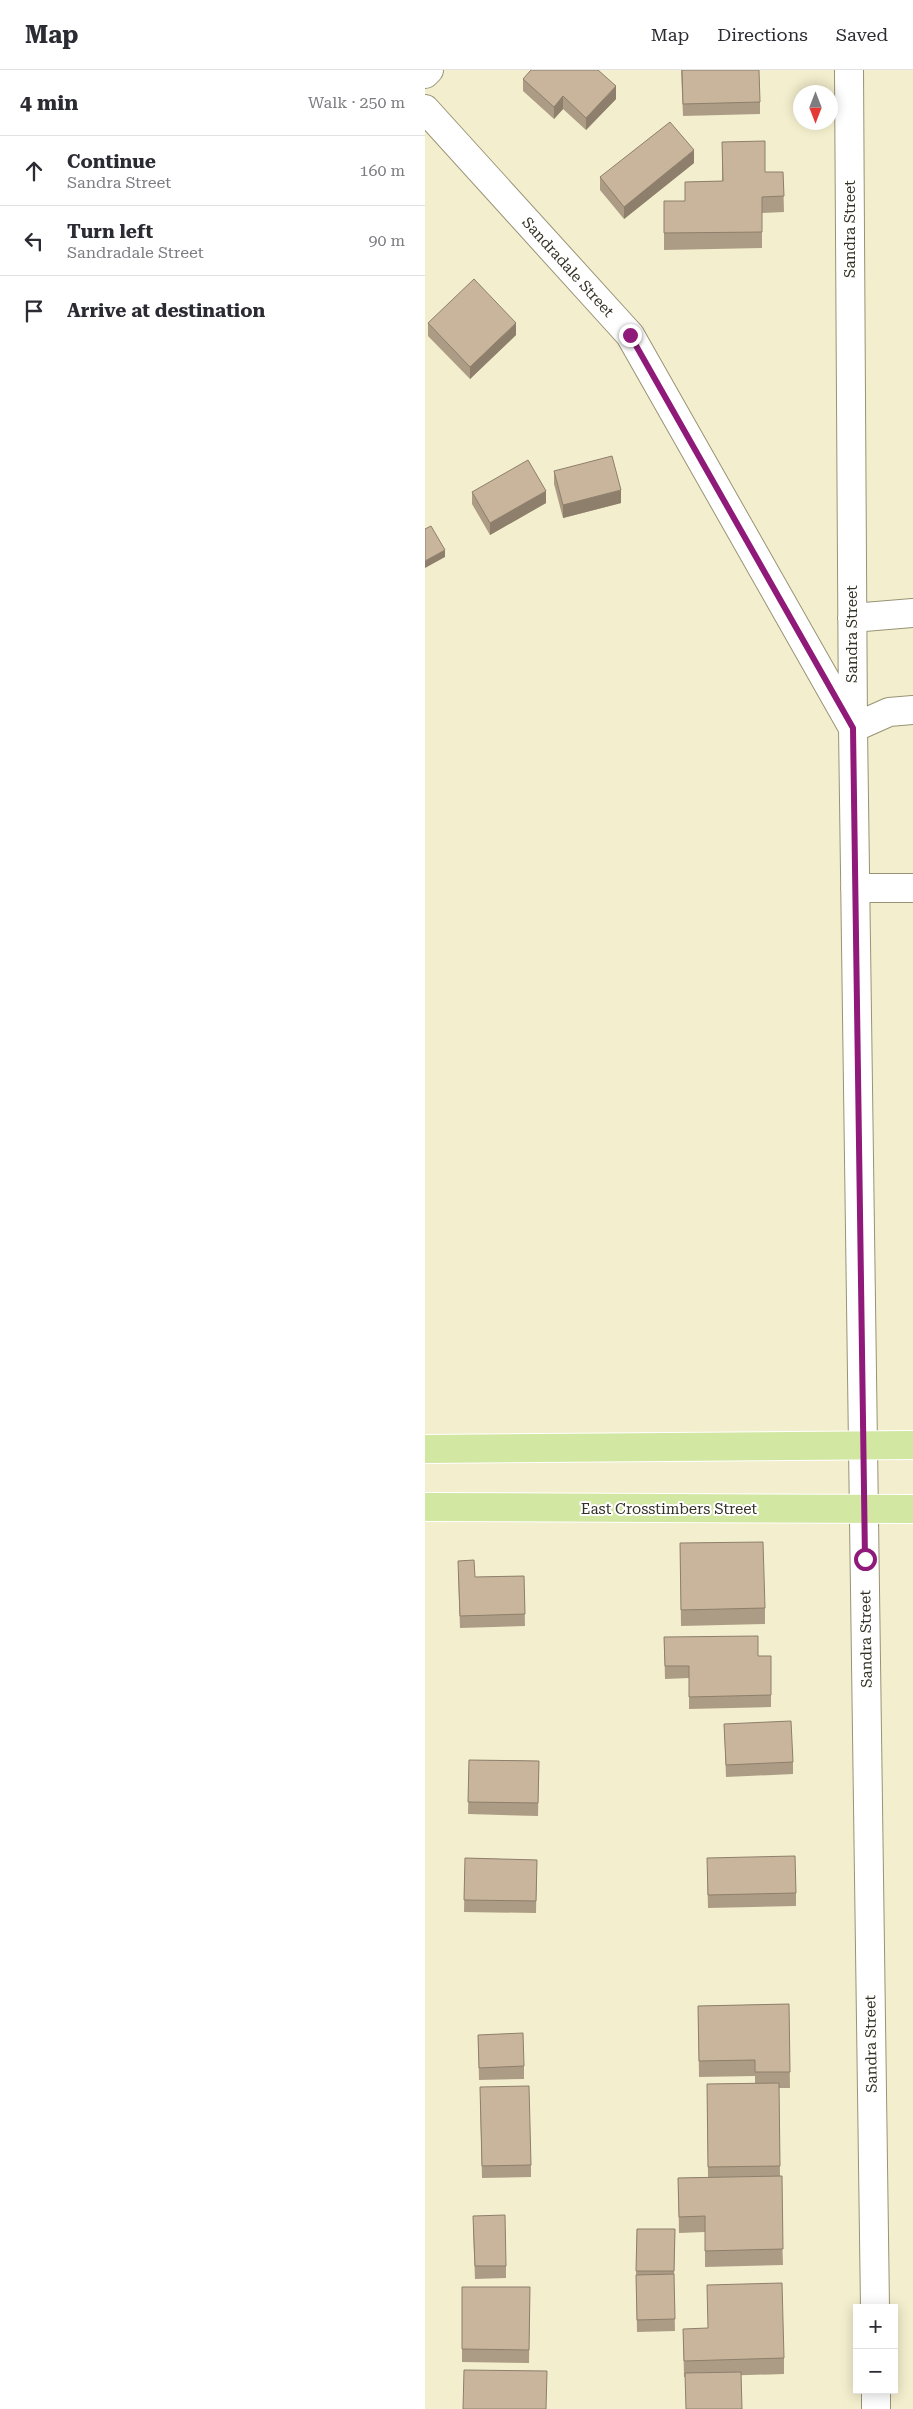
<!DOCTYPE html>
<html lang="en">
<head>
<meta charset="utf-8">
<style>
	body { margin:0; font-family:"Roboto Serif",serif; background:#f2f2f3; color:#2b2b33 }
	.controls { position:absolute; right:15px; bottom:15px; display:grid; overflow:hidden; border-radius:0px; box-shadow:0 2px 12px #0003 }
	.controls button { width:45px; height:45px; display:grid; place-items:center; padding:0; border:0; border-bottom:1px solid #e1e1e2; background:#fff; color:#2b2b33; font:25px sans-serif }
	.compass { position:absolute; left:368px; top:15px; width:45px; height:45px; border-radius:50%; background:#fff; box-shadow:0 2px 12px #0003; rotate:180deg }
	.stop { position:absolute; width:15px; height:15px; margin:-11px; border:4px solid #8f1a7a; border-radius:50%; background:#fff }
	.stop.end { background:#8f1a7a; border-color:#fff; box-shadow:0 1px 5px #0008 }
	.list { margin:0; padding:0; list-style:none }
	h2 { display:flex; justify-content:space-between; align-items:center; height:65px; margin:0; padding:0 20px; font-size:21px }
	h2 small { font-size:16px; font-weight:400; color:#7c7c81 }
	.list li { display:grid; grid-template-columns:32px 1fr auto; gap:15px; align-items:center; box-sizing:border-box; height:70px; padding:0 20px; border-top:1px solid #e1e1e2 }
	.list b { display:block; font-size:19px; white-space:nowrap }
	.list p { margin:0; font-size:16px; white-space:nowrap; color:#7c7c81 }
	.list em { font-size:16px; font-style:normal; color:#7c7c81 }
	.icon { flex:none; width:28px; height:28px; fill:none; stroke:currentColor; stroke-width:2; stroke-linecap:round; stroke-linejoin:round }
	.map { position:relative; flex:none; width:488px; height:2339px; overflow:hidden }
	header { display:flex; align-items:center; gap:30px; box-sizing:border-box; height:70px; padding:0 25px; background:#fff; border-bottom:1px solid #e1e1e2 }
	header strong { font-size:24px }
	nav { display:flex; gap:28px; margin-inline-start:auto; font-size:18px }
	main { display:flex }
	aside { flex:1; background:#fff }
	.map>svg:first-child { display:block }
</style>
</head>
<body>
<header>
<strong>Map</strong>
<nav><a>Map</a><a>Directions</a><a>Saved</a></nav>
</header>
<main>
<aside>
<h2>4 min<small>Walk · 250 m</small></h2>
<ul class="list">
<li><svg class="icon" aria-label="ahead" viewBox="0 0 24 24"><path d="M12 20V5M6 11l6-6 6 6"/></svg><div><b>Continue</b><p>Sandra Street</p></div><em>160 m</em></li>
<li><svg class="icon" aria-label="left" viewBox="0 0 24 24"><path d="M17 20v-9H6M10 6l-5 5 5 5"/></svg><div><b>Turn left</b><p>Sandradale Street</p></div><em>90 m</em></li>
<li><svg class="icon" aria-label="arrive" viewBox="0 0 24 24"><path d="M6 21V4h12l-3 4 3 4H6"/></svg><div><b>Arrive at destination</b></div></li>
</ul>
</aside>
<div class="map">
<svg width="488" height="2339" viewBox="0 0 488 2339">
	<rect width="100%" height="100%" fill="#f3eecd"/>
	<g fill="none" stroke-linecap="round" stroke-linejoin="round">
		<g stroke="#989375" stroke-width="30">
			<path id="minor" d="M424 0 428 658 450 2238
				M0 4 4 0
				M0 39 205 265 428 658 464 642 488 640
				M427 548 488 543
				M430 818H488
				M451 2320V2339"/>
		</g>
		<g stroke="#fff" stroke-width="30">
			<path id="major" d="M0 1379 488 1375
				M0 1437 488 1439"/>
		</g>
		<use href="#minor" stroke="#fff" stroke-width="28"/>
		<use href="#major" stroke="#d2e7a1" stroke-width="28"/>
	</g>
	<path fill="#ad9c85" d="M256 0 335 32V44L258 46Z
		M98 9 191 29 161 60 138 39 129 49 98 21Z
		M297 72 340 102H358L359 142 337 143V178L239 180V131H260V112L297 111Z
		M269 93 199 149 175 120V107Z
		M3 253 91 265 45 309 3 266Z
		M129 401 196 433 138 448 129 414Z
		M47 422 121 433 65 465 47 434Z
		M255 1473 340 1538V1554L256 1556Z
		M33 1503 50 1507 99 1506 100 1556 35 1558Z
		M239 1567 333 1586H346V1637L264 1639V1608L240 1609Z
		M299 1654 368 1692V1704L301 1707Z
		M44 1690 114 1691 113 1746 43 1744Z
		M40 1788 112 1790 111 1843 39 1842Z
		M282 1800 371 1823V1836L283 1838Z
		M364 1934 365 2018H354L355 2106 358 2195 280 2197V2162L254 2163 253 2108 283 2107 282 2014 330 2013V2006L274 2007 273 1936Z
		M53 1965 99 1996V2009L54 2010Z
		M55 2030 106 2095V2107L57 2108Z
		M48 2158 81 2196V2208L50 2209Z
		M212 2159H250L249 2213 250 2261 212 2262 211 2205Z
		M37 2217H105L104 2293 37 2292Z
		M258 2259 359 2288V2304L259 2307Z"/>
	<path fill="#8d7f6c" d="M191 16V29L161 60V48Z
		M138 26V39L129 49V37Z
		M269 80V93L199 149V137Z
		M91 253V265L45 309V297Z
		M196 420V433L138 448V435Z
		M121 421V433L65 465V453Z
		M20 480V487L0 498V491Z"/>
	<path fill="#c9b59b" stroke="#8d7f6c" d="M106 0H173L191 16 161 48 138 26 129 37 98 9Z
		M257 0H334L335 32 258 34Z
		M245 52 269 80 199 137 175 107Z
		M340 71V102H358L359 126 337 127V162L239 163V131H260V112L298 111 297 72Z
		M49 209 91 253 45 297 3 253Z
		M187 386 196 420 138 435 129 401Z
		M103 390 121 421 65 453 47 422Z
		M6 456 20 480 0 491V459Z
		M338 1472 340 1538 256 1540 255 1473Z
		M49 1490 50 1507 99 1506 100 1544 35 1546 33 1491Z
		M333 1566V1586H346V1625L264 1627V1596H240L239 1567Z
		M366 1651 368 1692 301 1695 299 1654Z
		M44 1690 114 1691 113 1733 43 1732Z
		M370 1786 371 1823 283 1825 282 1788Z
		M40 1788 112 1790 111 1831 39 1830Z
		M364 1934 365 2002H330V1990L274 1991 273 1936Z
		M98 1963 99 1996 54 1998 53 1965Z
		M354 2013 355 2096 283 2097 282 2014Z
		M104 2016 106 2095 57 2096 55 2017Z
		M357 2106 358 2179 280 2181V2146L254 2147 253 2108Z
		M80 2145 81 2196H50L48 2146Z
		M212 2159H250L249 2201H211Z
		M249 2204 250 2249 212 2250 211 2205Z
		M357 2213 359 2288 259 2291 258 2259 283 2258 282 2215Z
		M37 2217H105L104 2280 37 2279Z
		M39 2300 122 2301 121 2339H38Z
		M316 2302 317 2339H261L260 2303Z"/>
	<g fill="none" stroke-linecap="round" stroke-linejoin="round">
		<path stroke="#8f1a7a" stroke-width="6" d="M205 265 428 658 440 1489"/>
	</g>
	<g text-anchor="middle" stroke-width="4" stroke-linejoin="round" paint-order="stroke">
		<g font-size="15" fill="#343225" stroke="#fff">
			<text transform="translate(425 159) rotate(-90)" y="5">Sandra Street</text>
			<text transform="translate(143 197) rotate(48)" y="5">Sandradale Street</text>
			<text transform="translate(427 564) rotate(-90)" y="5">Sandra Street</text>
			<text x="244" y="1444">East Crosstimbers Street</text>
			<text transform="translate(441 1569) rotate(-91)" y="5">Sandra Street</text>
			<text transform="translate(446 1974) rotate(-91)" y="5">Sandra Street</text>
		</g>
	</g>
</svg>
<div class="controls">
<button>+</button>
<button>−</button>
</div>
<svg class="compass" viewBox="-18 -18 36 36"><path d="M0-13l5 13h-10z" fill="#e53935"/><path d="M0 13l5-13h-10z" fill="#7c7c81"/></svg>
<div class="stop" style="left:440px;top:1489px"></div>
<div class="stop end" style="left:205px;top:265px"></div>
</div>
</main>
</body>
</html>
